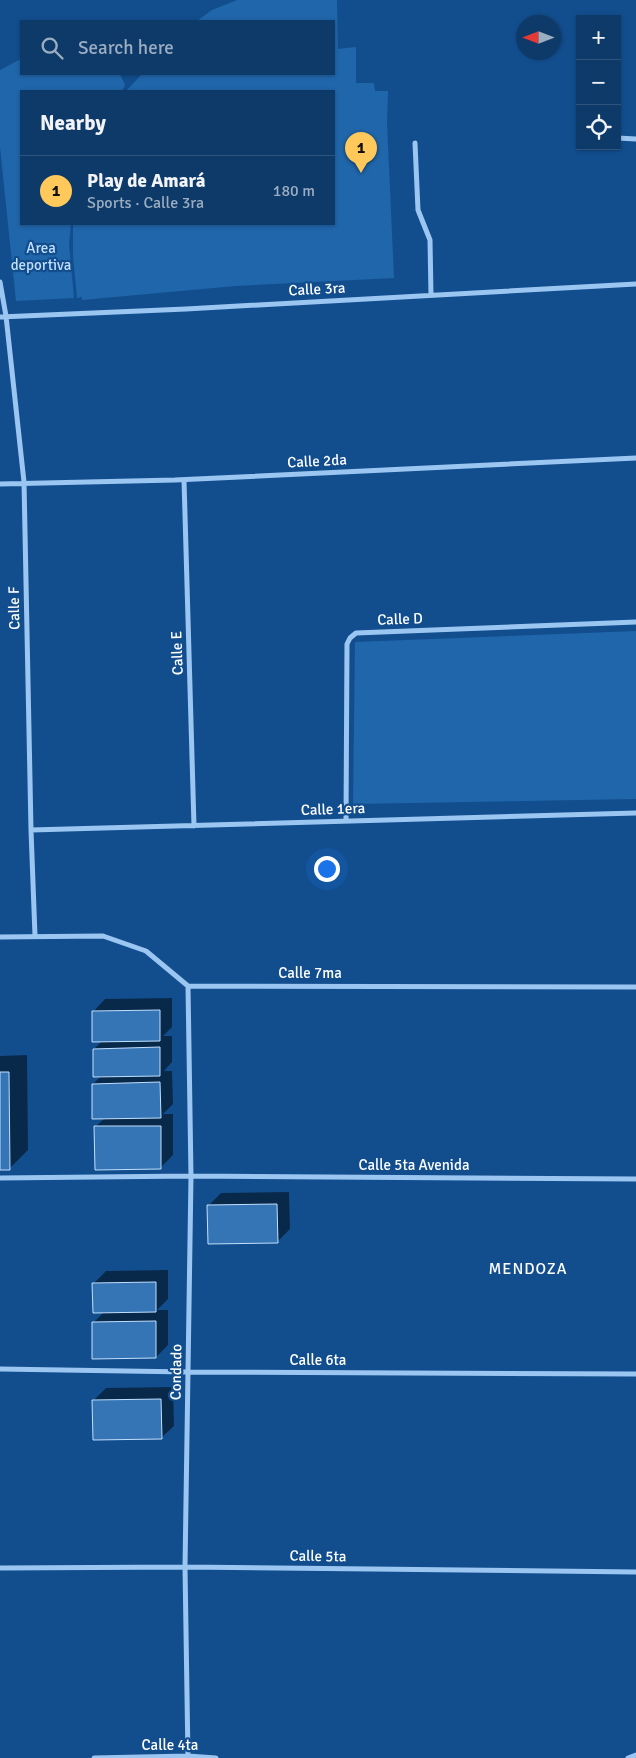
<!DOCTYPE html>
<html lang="en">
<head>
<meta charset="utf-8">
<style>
	body { margin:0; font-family:Signika,sans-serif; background:#1c4572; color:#f1f3f6 }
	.controls { position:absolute; right:15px; top:15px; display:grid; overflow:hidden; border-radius:0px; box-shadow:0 1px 4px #0004 }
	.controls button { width:45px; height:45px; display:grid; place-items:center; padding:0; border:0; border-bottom:1px solid #2e547e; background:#0e3a6a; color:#f1f3f6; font:25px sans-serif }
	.compass { position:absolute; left:516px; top:15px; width:45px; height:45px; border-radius:50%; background:#0e3a6a; box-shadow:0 1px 4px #0004; rotate:270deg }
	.you { position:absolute; left:326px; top:868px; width:18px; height:18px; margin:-12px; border:4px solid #fff; border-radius:50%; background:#1a73e8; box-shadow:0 0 0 8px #1a73e833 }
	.badge { display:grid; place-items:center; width:32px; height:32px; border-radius:50%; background:#ffc85b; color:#111; font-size:16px; font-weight:700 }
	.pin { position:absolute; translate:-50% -41px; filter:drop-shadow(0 1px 2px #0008) }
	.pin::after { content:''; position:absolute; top:26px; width:18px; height:15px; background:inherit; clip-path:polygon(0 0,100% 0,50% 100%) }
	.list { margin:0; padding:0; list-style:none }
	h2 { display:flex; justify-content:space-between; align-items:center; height:65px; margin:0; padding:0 20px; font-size:21px }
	h2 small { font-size:16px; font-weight:400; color:#9badc1 }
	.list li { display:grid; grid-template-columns:32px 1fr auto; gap:15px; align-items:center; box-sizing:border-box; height:70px; padding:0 20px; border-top:1px solid #2e547e }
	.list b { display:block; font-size:19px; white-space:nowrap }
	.list p { margin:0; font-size:16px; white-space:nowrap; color:#9badc1 }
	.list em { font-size:16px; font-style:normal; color:#9badc1 }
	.icon { flex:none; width:28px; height:28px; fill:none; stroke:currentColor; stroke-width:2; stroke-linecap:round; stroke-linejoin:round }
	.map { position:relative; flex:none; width:636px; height:1758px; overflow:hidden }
	.search { position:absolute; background:#0e3a6a; box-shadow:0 1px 4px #0004; left:20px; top:20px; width:315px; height:55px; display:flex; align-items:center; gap:12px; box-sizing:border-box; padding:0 18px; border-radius:0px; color:#9badc1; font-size:19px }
	.panel { position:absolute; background:#0e3a6a; box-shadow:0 1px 4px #0004; left:20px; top:90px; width:315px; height:135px; border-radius:0px }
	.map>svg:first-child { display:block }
</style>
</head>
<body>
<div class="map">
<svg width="636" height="1758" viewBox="0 0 636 1758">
	<rect width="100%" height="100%" fill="#124e8e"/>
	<path fill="#2066ab" d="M237 0H337L338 49 356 47V83H374L375 91H388L387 123 394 278 235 286 82 300V297L77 298 73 256V224H334V91H126L142 74H334V21H197L212 10Z
		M21 59V74H120L125 85 122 91H21V224H71L69 244 74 298 16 301 0 147V70Z
		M636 631V799L353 804 355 642Z"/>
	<path fill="#0007" d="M172 998V1027L163 1036H172V1062L164 1071H172L173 1104 163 1114H173V1155L161 1167 95 1127 105 1118 93 1084 102 1075 94 1049 103 1040 93 1012 105 999Z
		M27 1055 28 1150 10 1168 0 1169V1056Z
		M289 1192 290 1229 277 1242 208 1206 221 1193Z
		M168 1270V1299L157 1310H168V1345L156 1357 93 1323 104 1312 94 1283 106 1271Z
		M173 1387 174 1426 161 1438 94 1400 106 1388Z"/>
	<path fill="#3575b5" stroke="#c2dffd" d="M160 1010V1041L92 1042V1011Z
		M160 1047V1076L93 1077V1049Z
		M0 1072H9L10 1170H0Z
		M160 1082 161 1118 92 1119V1084Z
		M94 1126H161V1169L95 1170Z
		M277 1204 278 1243 208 1244 207 1205Z
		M156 1282V1312L93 1313 92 1283Z
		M156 1321V1358L92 1359V1322Z
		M161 1399 162 1439 93 1440 92 1400Z"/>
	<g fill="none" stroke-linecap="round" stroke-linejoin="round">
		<path stroke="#9bc6f2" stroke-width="5" d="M580 62V63
			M617 138 636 139
			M415 143 418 210 430 240 431 295
			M0 282 6 316 24 482 31 830 35 936
			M0 317 186 309 636 284
			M184 480 194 826
			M0 484 175 480 636 458
			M346 821 347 644 350 638 356 633 636 622
			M31 830 636 813
			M0 937 103 936 146 951 188 986 636 987
			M188 986 191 1176 185 1567 188 1758
			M0 1178 191 1176 636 1179
			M0 1369 188 1372 636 1374
			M0 1568 185 1567 636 1572
			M94 1758 188 1756 216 1758
			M628 1758 636 1755"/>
	</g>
	<g text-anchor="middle" stroke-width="4.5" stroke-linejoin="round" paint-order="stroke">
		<g font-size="15" fill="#c2dffd" stroke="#124e8e">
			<text x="41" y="253">Area<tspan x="41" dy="17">deportiva</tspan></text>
		</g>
		<g font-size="15" fill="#fff" stroke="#124e8e">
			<text transform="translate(317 289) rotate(-3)" y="5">Calle 3ra</text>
			<text transform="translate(317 461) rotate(-3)" y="5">Calle 2da</text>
			<text transform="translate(14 608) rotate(-91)" y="5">Calle F</text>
			<text transform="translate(400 619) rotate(-2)" y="5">Calle D</text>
			<text transform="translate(177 653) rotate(-92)" y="5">Calle E</text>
			<text transform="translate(333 809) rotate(-2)" y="5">Calle 1era</text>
			<text x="310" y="978">Calle 7ma</text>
			<text x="414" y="1170">Calle 5ta Avenida</text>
			<text x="318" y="1365">Calle 6ta</text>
			<text transform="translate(176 1372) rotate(-89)" y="5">Condado</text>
			<text transform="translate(318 1556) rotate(1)" y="5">Calle 5ta</text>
			<text x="170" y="1750">Calle 4ta</text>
		</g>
		<g font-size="16" letter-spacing="1" fill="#fff" stroke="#124e8e">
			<text x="528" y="1274">MENDOZA</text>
		</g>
	</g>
</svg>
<div class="controls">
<button>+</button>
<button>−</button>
<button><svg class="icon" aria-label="locate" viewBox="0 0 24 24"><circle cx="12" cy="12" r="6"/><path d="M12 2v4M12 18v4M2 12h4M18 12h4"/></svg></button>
</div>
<svg class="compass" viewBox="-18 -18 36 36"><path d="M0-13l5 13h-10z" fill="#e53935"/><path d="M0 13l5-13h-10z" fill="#9badc1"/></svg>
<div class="you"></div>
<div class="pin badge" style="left:361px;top:173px">1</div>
<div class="search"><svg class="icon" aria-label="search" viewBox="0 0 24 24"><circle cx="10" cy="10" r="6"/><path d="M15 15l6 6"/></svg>Search here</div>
<section class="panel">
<h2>Nearby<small></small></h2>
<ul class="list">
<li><span class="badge">1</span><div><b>Play de Amará</b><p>Sports · Calle 3ra</p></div><em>180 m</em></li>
</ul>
</section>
</div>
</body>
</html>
